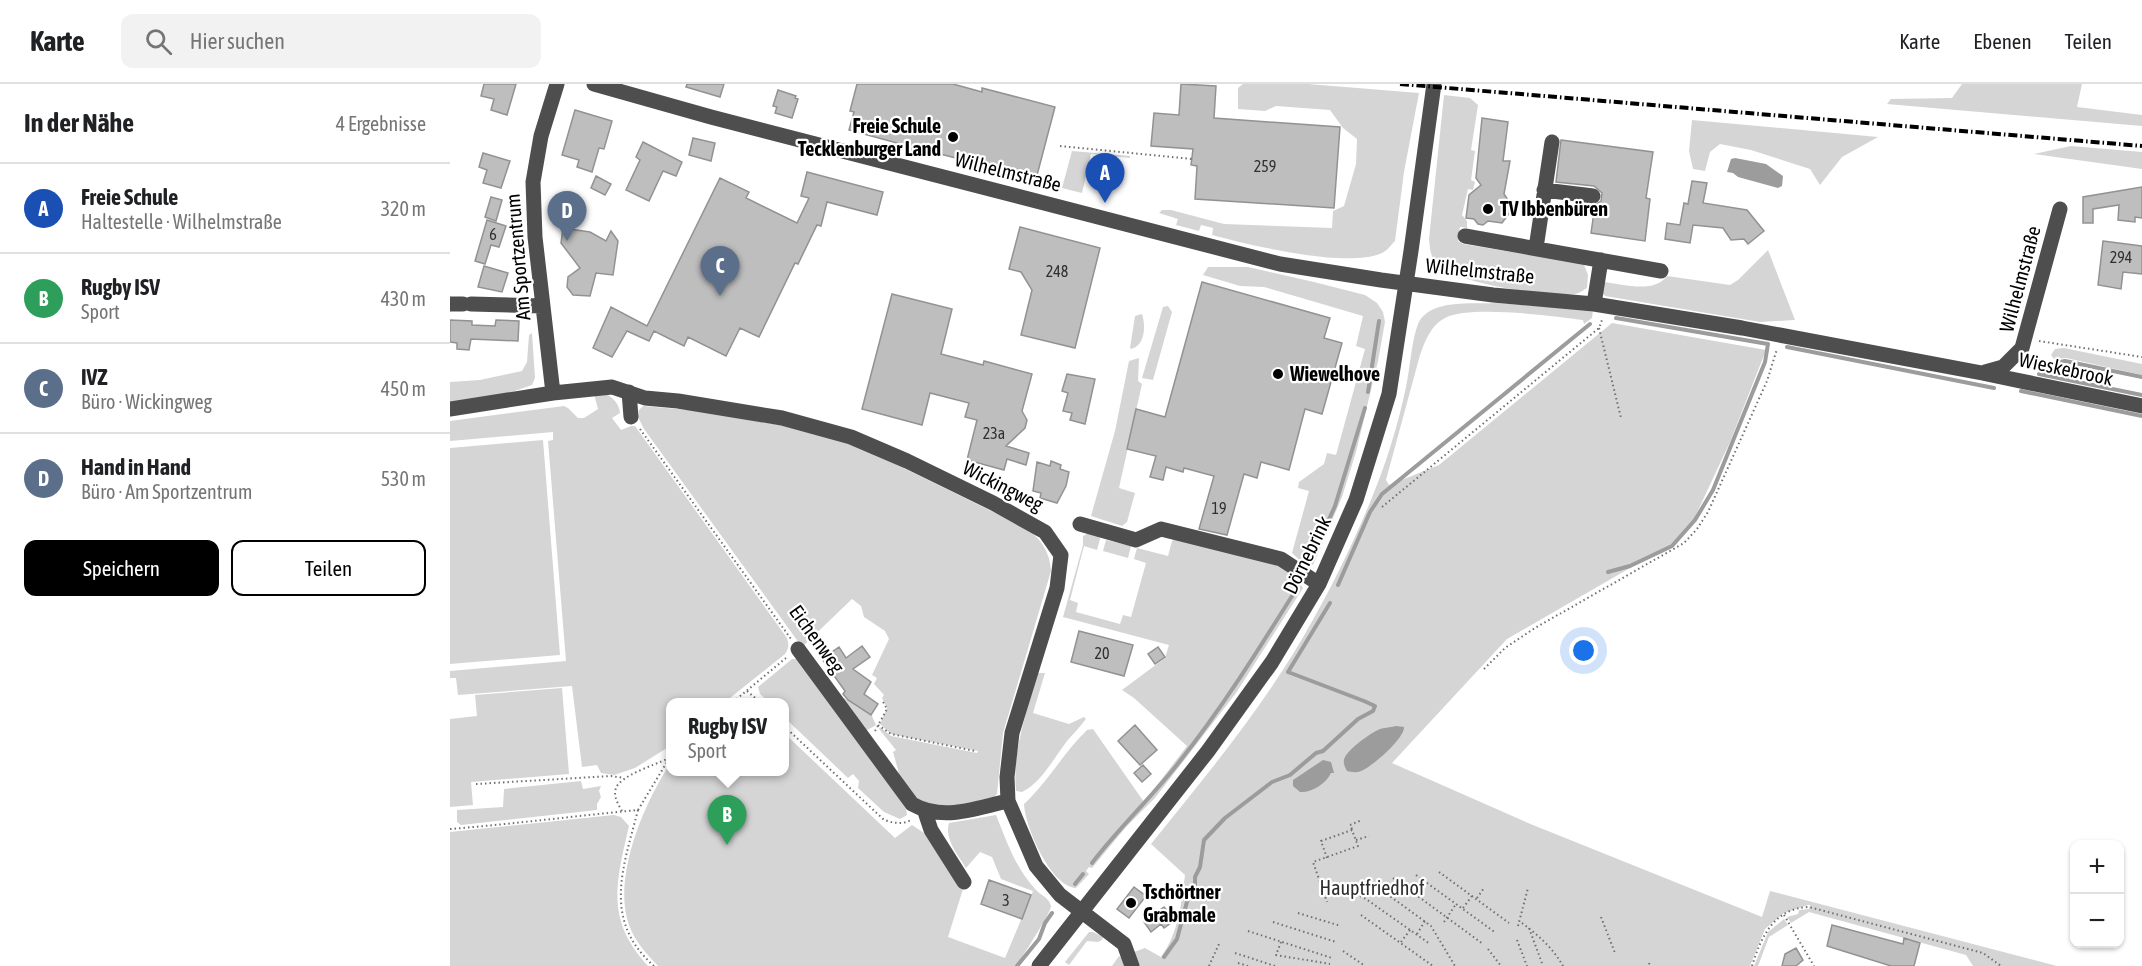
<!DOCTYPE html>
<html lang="de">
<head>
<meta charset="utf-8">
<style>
	body { margin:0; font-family:"Asap Condensed",sans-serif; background:#f2f2f2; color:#202124 }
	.controls { position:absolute; right:18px; bottom:18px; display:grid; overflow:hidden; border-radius:12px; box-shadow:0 2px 4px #0004 }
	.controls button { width:54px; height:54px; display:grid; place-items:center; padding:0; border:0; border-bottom:2px solid #e0e0e0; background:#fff; color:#202124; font:30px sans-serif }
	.you { position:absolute; left:1134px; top:567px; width:21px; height:21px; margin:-15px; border:4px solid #fff; border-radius:50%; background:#1a73e8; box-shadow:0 0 0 9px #1a73e833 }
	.badge { display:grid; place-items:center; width:39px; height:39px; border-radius:50%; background:#000; color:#fff; font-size:20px; font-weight:700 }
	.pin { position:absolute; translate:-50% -50px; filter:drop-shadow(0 2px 3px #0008) }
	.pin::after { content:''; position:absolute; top:32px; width:21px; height:18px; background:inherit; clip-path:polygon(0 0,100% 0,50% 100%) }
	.popup { position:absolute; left:216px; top:614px; width:123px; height:78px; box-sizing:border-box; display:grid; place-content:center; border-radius:12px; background:#fff; filter:drop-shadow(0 2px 4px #0005); font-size:20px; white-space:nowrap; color:#757577 }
	.popup b { font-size:22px; color:#202124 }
	.popup::after { content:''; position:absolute; left:50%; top:100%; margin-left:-12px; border:12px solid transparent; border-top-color:#fff }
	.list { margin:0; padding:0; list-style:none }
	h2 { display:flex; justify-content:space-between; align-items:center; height:78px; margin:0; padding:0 24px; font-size:26px }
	h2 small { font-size:20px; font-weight:400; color:#757577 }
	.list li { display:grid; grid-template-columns:39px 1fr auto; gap:18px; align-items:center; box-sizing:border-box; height:90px; padding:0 24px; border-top:2px solid #e0e0e0 }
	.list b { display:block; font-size:22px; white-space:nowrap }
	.list p { margin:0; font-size:20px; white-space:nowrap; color:#757577 }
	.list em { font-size:20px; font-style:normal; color:#757577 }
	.actions { display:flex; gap:12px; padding:18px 24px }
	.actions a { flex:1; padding:14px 0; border:2px solid #000; border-radius:12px; text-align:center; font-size:21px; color:#000 }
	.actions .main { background:#000; color:#fff }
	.icon { flex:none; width:33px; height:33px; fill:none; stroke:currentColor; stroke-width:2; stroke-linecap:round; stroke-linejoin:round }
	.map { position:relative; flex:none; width:1692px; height:882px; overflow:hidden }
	header { display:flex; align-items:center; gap:36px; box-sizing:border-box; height:84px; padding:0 30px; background:#fff; border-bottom:2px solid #e0e0e0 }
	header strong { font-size:28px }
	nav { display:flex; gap:33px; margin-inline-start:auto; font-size:21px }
	.search { width:420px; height:54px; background:#f2f2f2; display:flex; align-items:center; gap:15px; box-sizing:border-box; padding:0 21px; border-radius:12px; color:#757577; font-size:22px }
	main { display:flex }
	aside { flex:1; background:#fff }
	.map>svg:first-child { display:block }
</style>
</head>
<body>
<header>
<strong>Karte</strong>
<div class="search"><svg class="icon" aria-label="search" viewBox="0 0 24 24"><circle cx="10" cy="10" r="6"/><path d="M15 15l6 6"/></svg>Hier suchen</div>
<nav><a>Karte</a><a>Ebenen</a><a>Teilen</a></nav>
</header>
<main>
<aside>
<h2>In der Nähe<small>4 Ergebnisse</small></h2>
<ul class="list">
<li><span class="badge" style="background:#1a4fb4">A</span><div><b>Freie Schule</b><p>Haltestelle · Wilhelmstraße</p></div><em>320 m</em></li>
<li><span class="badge" style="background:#2e9e5b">B</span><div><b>Rugby ISV</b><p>Sport</p></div><em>430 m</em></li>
<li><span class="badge" style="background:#5c6f8a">C</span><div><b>IVZ</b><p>Büro · Wickingweg</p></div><em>450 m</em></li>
<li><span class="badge" style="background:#5c6f8a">D</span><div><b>Hand in Hand</b><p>Büro · Am Sportzentrum</p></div><em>530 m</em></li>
</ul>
<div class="actions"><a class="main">Speichern</a><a>Teilen</a></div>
</aside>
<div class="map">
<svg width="1692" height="882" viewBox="0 0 1692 882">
	<rect width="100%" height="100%" fill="#fff"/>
	<path fill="#d5d5d5" d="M793 0H858L969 9 954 88 945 157C941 161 937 167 932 169 898 185 799 161 762 151L763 144 751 141 749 147 726 141 728 135 709 129 712 126H721L774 140 882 144 883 127 894 122 906 80 907 55 893 44 880 26 826 22 815 27 788 25V4Z
		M1512 0H1632L1627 23 1692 31V42L1437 20 1441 15 1502 14Z
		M994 11 1020 14 1028 21 1021 66 1025 67 1021 96 1025 98 1023 106 1018 105 1012 131 1017 137V144L1010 143 1008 157 1013 160 1079 171 1081 167 1133 178 1138 191 1137 204C1133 206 1130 209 1125 210 1094 212 1012 201 988 181 980 174 980 164 979 155Z
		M1242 36 1428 53 1392 73 1370 101 1360 85 1301 66 1270 60 1260 68 1255 87 1243 85 1239 67Z
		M1621 62 1692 68V85L1584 70Z
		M622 67 680 72V74L641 70 632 109 612 104Z
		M1318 166 1345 236 1310 238 1155 212 1151 208 1154 198C1173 200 1204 210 1217 192L1280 201 1288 196Z
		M758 183H798L864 198 915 211 927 219 933 228 935 238 928 277 906 368 892 413 863 481H855L842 469 859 407 848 404 849 398 874 380 877 369 886 371 915 265 906 262 913 232 814 203 790 202 753 191Z
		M1046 219 1143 226 1142 234 1134 240 1133 236C1104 232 1020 221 995 234 981 241 975 257 970 271L936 396 939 401 989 381 1162 239 1316 266 1280 358 1244 435 1225 458 1057 555 942 679 1078 739 1312 833 1320 807 1607 882H1523L1516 871 1359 828 1341 839 1337 833 1348 830 1349 826 1359 825 1360 821H1358L1334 829 1315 845 1300 882H662L669 872 674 875 684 868 695 864 711 873C729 848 731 820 735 791L701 760C751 698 801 638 843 570 873 521 899 469 921 416 936 380 948 341 956 303 960 286 962 250 970 236 984 215 1023 220 1046 219Z
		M718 222 722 228 703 296 692 294 713 223Z
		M692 230C696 242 695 262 681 265L680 264 685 232Z
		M82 249 85 294 82 301 59 309 0 318V298L30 296 72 287 77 278 79 251Z
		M1614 264 1692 280V291L1616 274 1604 275 1601 271 1605 265Z
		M689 274 688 297 692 300 669 404 685 409 677 438 672 442 641 432 665 347 679 277Z
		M153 309C162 312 169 319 170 329L162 334 171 346 181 342H185L337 554C339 561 339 564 335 570L275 618H220V662L185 684 164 691 151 689 147 681 132 683 122 602 8 611 6 594H0V587L116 577 98 357 103 356V348L0 357V337L114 322 118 324 128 334H134L148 325 144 310Z
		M193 322 251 327 335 342 392 357 429 372 576 444C591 455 600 468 601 487L553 649 547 710 544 713 491 725 467 717 450 693 443 668 446 666 429 645 430 643 441 652 527 669 528 667 441 650 430 640 437 624 432 614 434 611 424 600 427 594 422 591 439 555 435 547 414 533 411 522 402 515 352 563 194 345 188 333 189 326Z
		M93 356 110 571 0 580V364Z
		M639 449 649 451 650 455 647 466 634 462 620 516 628 519 626 528 670 540 673 531 681 533 696 479 684 475 687 464 718 472 722 457 725 455 829 482 847 496 853 504 786 609 705 714 676 743 642 784 639 783 636 787 639 790 626 804C600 802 575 742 574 720 598 698 614 668 637 646L643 645 694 718 737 662 684 614 672 606 715 574 719 561 613 533 633 461V452Z
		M656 456 681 462 678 474 653 467Z
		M342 575H349L354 579 456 725 457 731 450 735 434 728 408 704 409 697 403 690 398 694 334 633V618H319L310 610 308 603Z
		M588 589H595L583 629 619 640 634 633 636 635C630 643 623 650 617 657 604 674 591 699 572 708L566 707C562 667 577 627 588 589Z
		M112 604 119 690 21 698 23 721 0 723V635L27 632 25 611Z
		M394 614 422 632 426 641 412 649 390 618Z
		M334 649 445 754 462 741 474 749 513 805 498 853 555 874 583 807 551 795 542 773 530 768 516 784C508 771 494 755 499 739L546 731C557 758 565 783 585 805 590 811 599 813 601 822 602 827 571 875 566 882H208C196 869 185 858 179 841 162 794 194 719 220 680V688H334Z
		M131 697 133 705 151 702 149 707 151 713 147 720V726L11 741 7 738V726L53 723 54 705Z
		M164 731 171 733 179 742C166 798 155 836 198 882H0V748Z
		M1334 835 1338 841 1319 853 1308 882H1304L1318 848Z
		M639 848H643L653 853 652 856 648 858 637 857 619 881 615 878Z"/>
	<path fill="#9c9c9c" d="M1285 74 1316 80 1333 92 1332 102 1328 104 1288 93 1283 89 1277 88 1281 75Z
		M946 642 954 643C955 654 922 683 911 687 907 689 901 688 897 687 895 683 892 678 895 673 899 665 919 650 928 646 933 643 940 644 946 642Z
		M873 676 881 678 884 689H881C876 700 861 709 850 708L843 702V696Z"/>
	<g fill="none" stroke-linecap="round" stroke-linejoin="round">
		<path stroke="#9c9c9c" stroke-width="4" d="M1337 263 1544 304
			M1583 283 1615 277 1692 293
			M1589 290 1692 311
			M1571 307 1692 332
			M918 308 929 237
			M859 480 885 422 915 324
			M1158 488 1180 482 1222 462 1245 436 1263 406 1315 278 1318 260 1166 234
			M888 501 920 428 932 410 1140 240
			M642 779C668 745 699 716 726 682 771 626 809 565 847 504
			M625 800 633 790
			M714 873 727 855 738 814 745 807V793L750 783 754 756 775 734 822 698 840 691 866 669 873 667 908 635 923 627 925 622 914 617 838 588 880 519
			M567 882 589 855 595 839 602 829"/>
	</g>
	<path fill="#bebebe" stroke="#929292" stroke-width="1.5" d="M34 0H66L57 31 41 26 44 15 31 12Z
		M237 0H274L270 13 236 3Z
		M407 0H503L532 8V4L605 23 586 95 574 92 573 95 513 79 514 76 470 65 469 68 446 61 447 59 399 46 404 28 400 27Z
		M731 0 766 2 764 34 890 43 884 124 745 115 747 82 741 81 743 65 701 62 704 29 729 31Z
		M328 6 346 12 345 14 348 15 342 34 325 29 327 23 323 22Z
		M125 26 162 37 154 65 149 64 142 88 127 83 129 76 112 71Z
		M1032 34 1058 38 1053 77H1060L1054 110 1058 116 1057 123 1061 127 1052 139 1038 137 1033 141 1028 140 1024 135 1016 134 1019 111 1031 101 1026 94Z
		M243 54 265 59 261 77 239 71Z
		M1111 56 1203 68 1196 114 1200 115 1195 157 1141 149 1145 121 1151 117 1152 109 1144 102 1106 98Z
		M193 58 232 78 226 92 213 87 199 117 176 106 190 76 186 73Z
		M33 69 60 77 51 104 33 99 37 86 29 83Z
		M357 88 433 108 427 131 377 118 371 142 367 141 348 180 345 179 309 253 290 244 276 272 238 253 234 262 204 247 199 257 177 247 162 273 143 264 161 223 197 242 270 94 299 108 296 114 347 139 359 114 351 112Z
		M146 92 161 100 155 111 141 104Z
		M1242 97 1257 99 1253 119 1297 126 1314 147 1298 160 1294 155 1281 156 1273 144 1243 141 1240 159 1215 155 1217 139 1230 141 1234 119 1238 120Z
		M1692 103V134L1685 133V138L1668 136 1669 121 1643 125V139H1633V113Z
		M41 113 52 116 46 137 35 133Z
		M37 136 56 142 49 163 41 161 35 180 25 177Z
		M570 143 650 164 625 264 571 251 582 206 571 188 559 185Z
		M113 144 140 148 156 157 161 147 168 157 163 191 146 189 140 212 123 211 117 203 118 193 130 184 111 159Z
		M1653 157 1692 162V190L1673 188 1671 205 1648 201Z
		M34 182 58 189 52 208 28 203Z
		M752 198 880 234 874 254 892 259 872 330 855 325 839 386 811 378 807 394 794 390 777 451 749 445 764 392 734 384 733 388 716 383 713 396 700 393 706 372 677 365 686 325 715 333Z
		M442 210 502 225 491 270 533 281 534 277 582 290 572 327 577 336 575 344 556 362 579 369 576 381 557 375 554 386 517 376 527 336 515 333 519 319 480 309 472 341 412 325Z
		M0 236 22 237V241L45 242 46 236 69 237 68 257 21 255 19 266 7 265V259L0 258Z
		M617 290 645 295 635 340 620 336 622 329 613 327 618 309 612 307Z
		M601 377 611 381 610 385 619 388 616 402 607 419 590 414 591 409 583 407 587 378 600 382Z
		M629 547 683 561 674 592 621 578Z
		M412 562 420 573 403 585 421 598 414 610 428 620 421 631 398 616 393 610 395 607 372 575 389 563 396 574Z
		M708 563 715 573 705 580 698 570Z
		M685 641 707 666 690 681 668 657Z
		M693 681 701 690 692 698 684 689Z
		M539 796 581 811 572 835 531 820Z
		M684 803 696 812 679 834 667 825Z
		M714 823 725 836 714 844 711 840 701 848 694 838Z
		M1382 841 1453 860 1454 854 1470 859 1464 882H1441L1377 862Z
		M1346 864 1353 876 1346 882H1332L1335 870Z"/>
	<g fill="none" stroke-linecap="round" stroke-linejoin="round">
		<path stroke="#707070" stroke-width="2" stroke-dasharray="1.5 3" stroke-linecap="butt" d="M610 62 742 75
			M1149 244 1171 334
			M1589 257 1692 273
			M190 345 341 555
			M932 423 1149 244 1152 236
			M1034 585 1055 564 1085 544 1234 459 1247 445 1258 428 1317 297 1327 265
			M297 607 310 618
			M283 618 336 574
			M428 641 441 650 525 667
			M334 642 433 735C441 739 452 741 461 736
			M425 647 437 625 432 616
			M26 700 161 692 174 694
			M188 726C173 784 152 836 204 882
			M172 727C168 720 163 712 166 704 171 691 205 681 217 675
			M0 745C63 740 125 732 188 726L220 673
			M902 745 900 741 912 736
			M906 756 919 752
			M877 774 871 757 902 746 908 762 863 778 877 818
			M989 788 1059 839
			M966 791 1046 849
			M943 794 1033 860
			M926 802 981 842 1005 882
			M902 808 916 815 980 860
			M1027 814 1034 804
			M1013 824 1022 812
			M848 829 891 842
			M911 831 983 882
			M1334 831 1364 882
			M1151 833 1165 869
			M823 838 886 858
			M994 838 1006 820
			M1072 839C1088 851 1103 864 1113 882
			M1068 842 1078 804
			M1079 844 1093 882
			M798 847 882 874
			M967 850 975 837
			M1067 856 1077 882
			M831 858 826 871 880 880
			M951 858 960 846
			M1038 865 1051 882
			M893 867 915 882
			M785 869 825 882
			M788 879 798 882
			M1199 879 1200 882
			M759 882 769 860
			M1302 882C1311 853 1324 824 1359 823L1533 869 1551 882"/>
		<path stroke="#4e4e4e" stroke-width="15" d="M144 0 261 33 830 180 931 196 1043 211 1144 220 1292 244 1532 289 1692 322
			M1094 106 1143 112
			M1015 152 1211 187
			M1086 164 1102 58
			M0 220H13
			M21 220 92 222
			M1144 220 1151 176
			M1535 288 1553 283 1572 264 1610 125
			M179 308 181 333
			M103 309 85 153 83 98 91 52 107 0
			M0 325 103 309 162 303 195 314 228 317 332 334 401 353 457 377 543 419 595 448 611 471 607 504 562 649 557 693 558 717 586 782 610 811 674 860 682 882
			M630 440 686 456 711 445 831 475 869 500
			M348 565 462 720C494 738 525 724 558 717
			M475 728 481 746 514 798
			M589 882 758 667 822 578 869 500 906 416 939 310 961 167 984 0"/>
		<path stroke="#000" stroke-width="4" stroke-dasharray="9 3 1.5 3" stroke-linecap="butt" d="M950 0 1692 62"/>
	</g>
	<g fill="#000" stroke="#fff" stroke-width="2">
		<circle cx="503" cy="53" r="6"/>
		<circle cx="1038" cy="125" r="6"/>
		<circle cx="828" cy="290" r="6"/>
		<circle cx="681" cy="819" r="6"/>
	</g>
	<g text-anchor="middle" stroke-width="4.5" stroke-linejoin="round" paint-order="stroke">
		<g font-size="16" fill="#303030">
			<text x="815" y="88">259</text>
			<text x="43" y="156">6</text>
			<text x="1671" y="179">294</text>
			<text x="607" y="193">248</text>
			<text x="544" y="355">23a</text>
			<text x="769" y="430">19</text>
			<text x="652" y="575">20</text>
			<text x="556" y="822">3</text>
		</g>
		<g font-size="20" font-weight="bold" fill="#000" stroke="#fff" text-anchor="start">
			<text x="491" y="49" text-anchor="end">Freie Schule<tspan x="491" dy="23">Tecklenburger Land</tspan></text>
			<text x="1050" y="132">TV Ibbenbüren</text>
			<text x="840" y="297">Wiewelhove</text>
			<text x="693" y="815">Tschörtner<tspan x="693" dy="23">Grabmale</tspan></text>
		</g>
		<g font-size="20" fill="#000" stroke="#fff">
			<text transform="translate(558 88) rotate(14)" y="7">Wilhelmstraße</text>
			<text transform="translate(68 173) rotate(-95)" y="7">Am Sportzentrum</text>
			<text transform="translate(1030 187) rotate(6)" y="7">Wilhelmstraße</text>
			<text transform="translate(1570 195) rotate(-75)" y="7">Wilhelmstraße</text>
			<text transform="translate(1616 285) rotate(12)" y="7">Wieskebrook</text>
			<text transform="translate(553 402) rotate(27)" y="7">Wickingweg</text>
			<text transform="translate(857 471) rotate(-64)" y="7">Dörnebrink</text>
			<text transform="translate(367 555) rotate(54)" y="7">Eichenweg</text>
		</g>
		<g font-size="20" fill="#2c2c2c" stroke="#fff">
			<text x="922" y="811">Hauptfriedhof</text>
		</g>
	</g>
</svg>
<div class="controls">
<button>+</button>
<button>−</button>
</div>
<div class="you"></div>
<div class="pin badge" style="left:655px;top:119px;background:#1a4fb4">A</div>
<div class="pin badge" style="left:277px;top:761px;background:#2e9e5b">B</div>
<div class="popup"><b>Rugby ISV</b>Sport</div>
<div class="pin badge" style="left:270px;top:212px;background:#5c6f8a">C</div>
<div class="pin badge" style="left:117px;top:157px;background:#5c6f8a">D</div>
</div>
</main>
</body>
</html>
